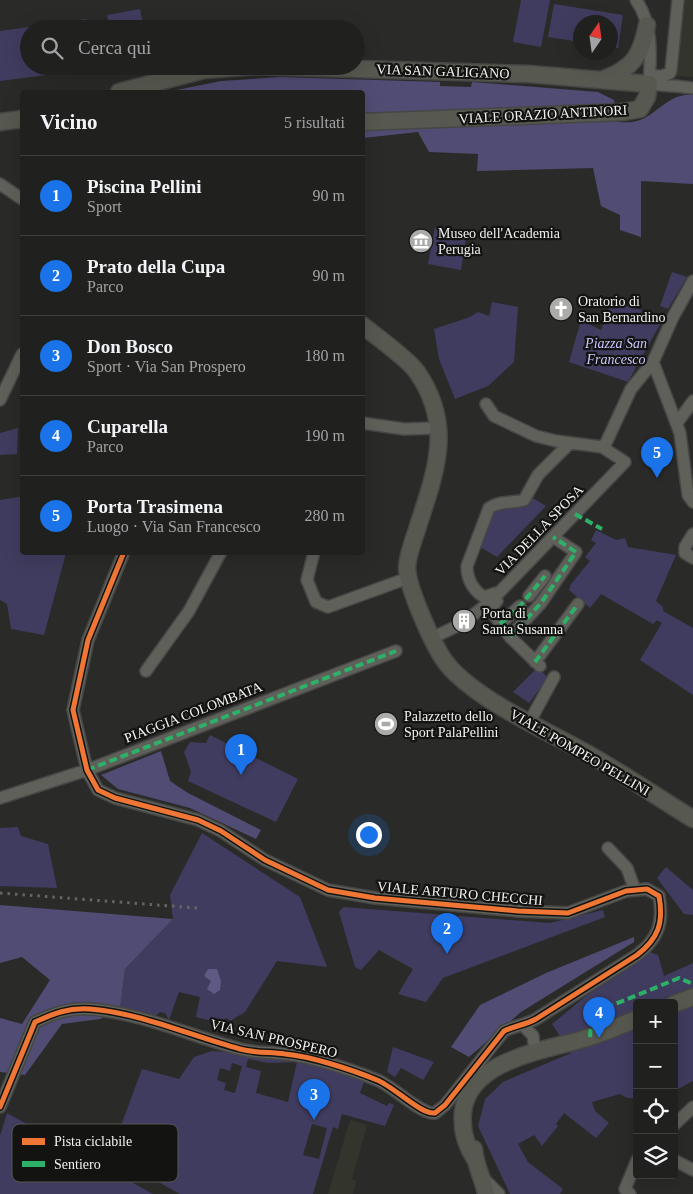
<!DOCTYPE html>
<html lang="it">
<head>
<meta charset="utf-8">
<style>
	body { margin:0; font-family:"Times New Roman",serif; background:#2d2d2c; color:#f1f3f6 }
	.controls { position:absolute; right:15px; bottom:15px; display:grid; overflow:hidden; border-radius:5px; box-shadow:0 5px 20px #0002 }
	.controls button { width:45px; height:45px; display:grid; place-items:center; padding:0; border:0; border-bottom:1px solid #3d3e3d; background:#20201f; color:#f1f3f6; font:25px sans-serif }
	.compass { position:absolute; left:573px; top:15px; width:45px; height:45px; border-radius:50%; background:#20201f; box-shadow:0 5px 20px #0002; rotate:13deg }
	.you { position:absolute; left:368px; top:834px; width:18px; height:18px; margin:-12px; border:4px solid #fff; border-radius:50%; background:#1a73e8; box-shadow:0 0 0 8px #1a73e833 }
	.badge { display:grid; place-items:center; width:32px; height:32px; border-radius:50%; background:#1a73e8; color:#fff; font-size:16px; font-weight:700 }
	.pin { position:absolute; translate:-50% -41px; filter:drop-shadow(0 1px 2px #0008) }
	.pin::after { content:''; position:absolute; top:26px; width:18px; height:15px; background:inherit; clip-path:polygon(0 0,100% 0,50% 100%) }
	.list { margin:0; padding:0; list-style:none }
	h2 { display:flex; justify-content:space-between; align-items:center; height:65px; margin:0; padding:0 20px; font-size:21px }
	h2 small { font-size:16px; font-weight:400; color:#a2a3a4 }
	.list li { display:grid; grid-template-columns:32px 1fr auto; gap:15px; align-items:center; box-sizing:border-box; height:80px; padding:0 20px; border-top:1px solid #3d3e3d }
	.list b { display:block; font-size:19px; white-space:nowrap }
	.list p { margin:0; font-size:16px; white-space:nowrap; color:#a2a3a4 }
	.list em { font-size:16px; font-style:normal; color:#a2a3a4 }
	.icon { flex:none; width:28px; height:28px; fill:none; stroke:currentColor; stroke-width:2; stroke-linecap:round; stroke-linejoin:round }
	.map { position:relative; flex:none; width:693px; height:1194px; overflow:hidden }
	.search { position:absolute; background:#20201f; box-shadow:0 5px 20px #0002; left:20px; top:20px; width:345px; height:55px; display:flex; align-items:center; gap:12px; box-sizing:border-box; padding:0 18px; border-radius:28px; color:#a2a3a4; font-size:19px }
	.panel { position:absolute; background:#20201f; box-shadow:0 5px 20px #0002; left:20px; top:90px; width:345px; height:465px; border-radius:5px }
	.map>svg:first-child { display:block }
</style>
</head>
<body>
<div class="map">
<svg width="693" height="1194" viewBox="0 0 693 1194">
	<rect width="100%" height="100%" fill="#2a2a29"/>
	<path fill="#33342c" d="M680 0H693V77L673 76Z
		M350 1120 367 1125 352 1179 356 1181 353 1194H328Z"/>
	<path fill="#403c5f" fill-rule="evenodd" d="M521 0H550L541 47 513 42Z
		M554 4 623 15 618 48 611 47 610 22H580V42L548 37Z
		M140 9 144 29H110L107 15Z
		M86 19 88 29H29V66H93V69L0 81V31Z
		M435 227 467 232 461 270 428 264Z
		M672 272 687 277 668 309 660 306Z
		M612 301 664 317 628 382 569 362 581 320 601 330Z
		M492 302 518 307 514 362 488 386 455 399 439 359 434 329 470 317 478 312 489 316Z
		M18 428 17 454 0 455V433Z
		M19 497 22 499V552L66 553 44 635 11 629 7 604 0 600V500Z
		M531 497 546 506 497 557 480 547 492 509Z
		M596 530 616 540 625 538 628 547 676 555 656 601 663 607V611L693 628V695L640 660 662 623 657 620 653 624 601 594 590 608 569 590 571 584 590 561 585 557 596 543 591 540Z
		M538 667 548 678 529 703 513 692Z
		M210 735 298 779 276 822 188 781 191 772 184 752 190 742 206 743Z
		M18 827 21 836 48 844 57 888 0 886V828Z
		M202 833 300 897 327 967 277 961 245 1012 230 1021 227 1018 216 1022 196 1017 200 997 179 992 169 1020 165 1013 160 1012 152 1019 120 1009 125 969 173 919 170 895Z
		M666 867 693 890V915L684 914 657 878Z
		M343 907 550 923 603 910 605 917 443 978 426 1002 398 994 413 969 379 950 361 970 355 967 339 912Z
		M650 952 658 955 664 976 693 963V1081L674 1091V1003H637V1098H627L620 1094 592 1102 595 1111 609 1123 596 1138 564 1113 556 1124 558 1126 542 1146 534 1135 518 1144 528 1162 563 1189 560 1194H510L478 1126 485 1099 503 1082 571 1053 552 1024 586 996Z
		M393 1047 434 1062 423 1080 401 1068 395 1077 387 1072Z
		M212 1051 298 1058 365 1079 360 1093 387 1106 389 1103 394 1105 385 1126 342 1114 338 1129 333 1127 313 1194H180L110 1155 142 1069 179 1079 194 1057ZM248 1059 269 1063 297 1062 288 1102 256 1093 261 1071 246 1067ZM232 1063 242 1066 235 1093 224 1090 226 1083 217 1080 220 1068 230 1071ZM312 1124 327 1128 319 1159 303 1155Z
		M7 1113 153 1194H0V1136Z"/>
	<path fill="#504c73" d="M280 77 440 82V86L471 87 472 82 598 92 614 100 618 122C624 122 631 123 637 121 655 117 669 92 693 95V184L641 181V237L620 230V215L601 206 593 168 477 171 478 154 429 152 418 132 363 138 362 92H167L221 81Z
		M161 751 170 781 188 793 261 830 256 839 190 808 118 789 101 775Z
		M0 905 173 919 125 969 120 1009 100 1019 62 1024 25 1075 0 1072V1018L22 1024 50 980 22 957 0 963Z
		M634 937V942L521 1012 469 1057 451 1047 480 1005 546 973Z"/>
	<path fill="#5f5a84" d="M208 969H217L221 981 220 990 214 994 207 989 211 981 204 976Z"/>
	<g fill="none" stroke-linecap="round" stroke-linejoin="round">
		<path stroke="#484847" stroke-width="11" stroke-dasharray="11 5.5" stroke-linecap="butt" d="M455 627 473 615"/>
		<g stroke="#464645" stroke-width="14">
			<path id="street" d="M636 0C653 24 651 56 649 84L672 86
				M650 76H662L670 73 671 70 678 0
				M675 86 693 88
				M0 184 22 199
				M653 362 680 433 688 495 693 502
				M0 400 22 354
				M362 423 404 429 439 428
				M677 423 693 401
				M602 447 606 443 631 389 653 362 673 317 693 281
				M693 534 685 547V553L693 558
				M314 552 307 580 316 602 328 607 408 578
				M496 593 484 597C473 590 467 579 467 566L489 508C498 501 513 503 524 500L538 475 570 443
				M529 596 545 576
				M497 601 490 609 510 637 540 666
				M473 615 491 601 625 462 602 447 556 441 536 436 494 416 486 404
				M500 624 520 606
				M510 637 541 603 576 552 553 537
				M432 638 455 627
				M535 662 578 604
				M146 671 189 611 221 552
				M530 721 554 677
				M0 798 87 770 396 651
				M608 848 627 868 635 890
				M524 1026 533 1036 535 1051
				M0 1107 35 1022C53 1014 69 1007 90 1009 141 1013 191 1036 240 1049 255 1053 270 1052 285 1054 310 1056 353 1070 377 1080 393 1086 421 1115 435 1113L445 1105 504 1031C514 1026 525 1025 536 1019L637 955C658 939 664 923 659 896L647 889 626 891 568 913 518 911 375 898 328 890 265 860 221 831 198 820 115 798 98 790 87 770 73 710 88 640 124 552
				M674 1125 693 1107
				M674 1160 693 1170
				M484 1179 499 1194
				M630 1194 625 1189 637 1160"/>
		</g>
		<g stroke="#464645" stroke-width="19">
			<path id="secondary" d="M604 79C633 68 641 56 647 25
				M119 92 204 70 256 66 529 74 649 84 647 97 640 109 623 112 362 122
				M0 122 22 119
				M362 325C377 337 407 358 417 372 453 424 437 468 419 523 415 537 408 552 407 567 407 587 434 648 447 664 476 700 549 732 590 755 625 775 659 798 693 819
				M674 1004 693 997
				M474 1149C475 1165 483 1178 486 1194
				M475 1159C465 1144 461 1130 463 1112 469 1058 550 1050 590 1037 606 1032 621 1025 637 1019"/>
		</g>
		<use href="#street" stroke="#5f605a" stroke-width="11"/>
		<use href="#secondary" stroke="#575950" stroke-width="16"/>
		<path stroke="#656661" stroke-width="3" stroke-dasharray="2.5 5" stroke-linecap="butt" d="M0 893 197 908"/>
		<path stroke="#2db169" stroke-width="4" stroke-dasharray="8 4" stroke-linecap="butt" d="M575 514 602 529
			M500 624 520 606 545 576
			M510 637 541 603 576 552 553 537
			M535 662 578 604
			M87 770 396 651
			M590 1037 591 1024 598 1011 679 978 693 984"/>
		<g stroke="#131412" stroke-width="8">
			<path id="cycleway" d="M0 1107 35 1022C53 1014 69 1007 90 1009 141 1013 191 1036 240 1049 255 1053 270 1052 285 1054 310 1056 353 1070 377 1080 393 1086 421 1115 435 1113L445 1105 504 1031C514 1026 525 1025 536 1019L637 955C658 939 664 923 659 896L647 889 626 891 568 913 518 911 375 898 328 890 265 860 221 831 198 820 115 798 98 790 87 770 73 710 88 640 124 552"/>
		</g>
		<use href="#cycleway" stroke="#f07635" stroke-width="5"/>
	</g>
	<defs>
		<g id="museum-disc" transform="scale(1.25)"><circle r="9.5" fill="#ababaa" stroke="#131412"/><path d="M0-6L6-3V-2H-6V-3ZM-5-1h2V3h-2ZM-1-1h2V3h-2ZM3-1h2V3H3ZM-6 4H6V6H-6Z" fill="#fff"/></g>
		<g id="church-disc" transform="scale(1.25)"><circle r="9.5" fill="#ababaa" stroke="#131412"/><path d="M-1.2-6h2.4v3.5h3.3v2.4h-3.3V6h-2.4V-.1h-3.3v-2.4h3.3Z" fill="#fff"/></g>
		<g id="building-disc" transform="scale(1.25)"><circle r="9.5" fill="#ababaa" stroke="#131412"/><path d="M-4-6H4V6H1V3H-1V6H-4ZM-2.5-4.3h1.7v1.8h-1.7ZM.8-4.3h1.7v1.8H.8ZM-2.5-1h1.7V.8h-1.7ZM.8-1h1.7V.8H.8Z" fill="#fff"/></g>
		<g id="stadium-disc" transform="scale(1.25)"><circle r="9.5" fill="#ababaa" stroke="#131412"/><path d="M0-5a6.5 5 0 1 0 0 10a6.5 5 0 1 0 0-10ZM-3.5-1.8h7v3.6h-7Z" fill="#fff"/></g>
	</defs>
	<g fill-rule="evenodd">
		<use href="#museum-disc" x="421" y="241"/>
		<use href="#church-disc" x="561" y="309"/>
		<use href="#building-disc" x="464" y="621"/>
		<use href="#stadium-disc" x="386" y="724"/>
	</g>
	<g text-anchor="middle" stroke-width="4.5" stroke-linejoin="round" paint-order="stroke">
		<g font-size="14" fill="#f1f1ef" stroke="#131412">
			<text transform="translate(443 71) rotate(2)" y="5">VIA SAN GALIGANO</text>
			<text transform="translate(543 114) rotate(-3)" y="5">VIALE ORAZIO ANTINORI</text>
			<text transform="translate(539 530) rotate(-46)" y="5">VIA DELLA SPOSA</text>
			<text transform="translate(193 712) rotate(-21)" y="5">PIAGGIA COLOMBATA</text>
			<text transform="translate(580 752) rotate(30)" y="5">VIALE POMPEO PELLINI</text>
			<text transform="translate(460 893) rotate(5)" y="5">VIALE ARTURO CHECCHI</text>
			<text transform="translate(274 1038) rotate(13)" y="5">VIA SAN PROSPERO</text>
		</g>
		<g font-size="14" fill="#f1f1ef" stroke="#131412" text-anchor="start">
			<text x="438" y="238">Museo dell'Academia<tspan x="438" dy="16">Perugia</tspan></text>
			<text x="578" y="306">Oratorio di<tspan x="578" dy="16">San Bernardino</tspan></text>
			<text x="482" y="618">Porta di<tspan x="482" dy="16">Santa Susanna</tspan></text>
			<text x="404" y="721">Palazzetto dello<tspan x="404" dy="16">Sport PalaPellini</tspan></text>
		</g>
		<g font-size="14" font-style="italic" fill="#c9c4ff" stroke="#131412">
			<text x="616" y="348">Piazza San<tspan x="616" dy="16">Francesco</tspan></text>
		</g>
	</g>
	<rect x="12" y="1124" width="166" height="58" rx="8" fill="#131412" stroke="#565654" stroke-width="1"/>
	<rect x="22" y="1138" width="23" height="7" fill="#f07635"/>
	<rect x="22" y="1161" width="23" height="6" fill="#2db169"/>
	<g font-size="14" fill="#f1f1ef">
		<text x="54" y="1146">Pista ciclabile</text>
		<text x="54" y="1169">Sentiero</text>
	</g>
</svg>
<div class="controls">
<button>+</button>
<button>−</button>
<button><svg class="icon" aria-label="locate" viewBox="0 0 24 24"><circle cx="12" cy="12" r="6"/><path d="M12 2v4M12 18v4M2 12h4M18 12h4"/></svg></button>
<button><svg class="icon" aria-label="layers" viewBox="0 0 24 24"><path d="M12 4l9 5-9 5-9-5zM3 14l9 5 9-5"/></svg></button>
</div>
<svg class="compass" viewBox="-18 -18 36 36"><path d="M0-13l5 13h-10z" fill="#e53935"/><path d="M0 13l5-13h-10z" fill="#a2a3a4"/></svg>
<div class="you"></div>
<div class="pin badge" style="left:241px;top:775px">1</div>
<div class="pin badge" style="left:447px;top:954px">2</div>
<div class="pin badge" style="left:314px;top:1120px">3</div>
<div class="pin badge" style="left:599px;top:1038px">4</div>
<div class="pin badge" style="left:657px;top:478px">5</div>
<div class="search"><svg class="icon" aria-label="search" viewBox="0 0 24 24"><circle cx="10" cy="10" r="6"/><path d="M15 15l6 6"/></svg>Cerca qui</div>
<section class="panel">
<h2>Vicino<small>5 risultati</small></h2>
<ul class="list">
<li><span class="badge">1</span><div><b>Piscina Pellini</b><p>Sport</p></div><em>90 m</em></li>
<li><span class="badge">2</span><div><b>Prato della Cupa</b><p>Parco</p></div><em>90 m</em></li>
<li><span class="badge">3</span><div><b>Don Bosco</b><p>Sport · Via San Prospero</p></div><em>180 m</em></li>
<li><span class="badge">4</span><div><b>Cuparella</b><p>Parco</p></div><em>190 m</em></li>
<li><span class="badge">5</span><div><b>Porta Trasimena</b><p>Luogo · Via San Francesco</p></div><em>280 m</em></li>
</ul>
</section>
</div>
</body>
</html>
